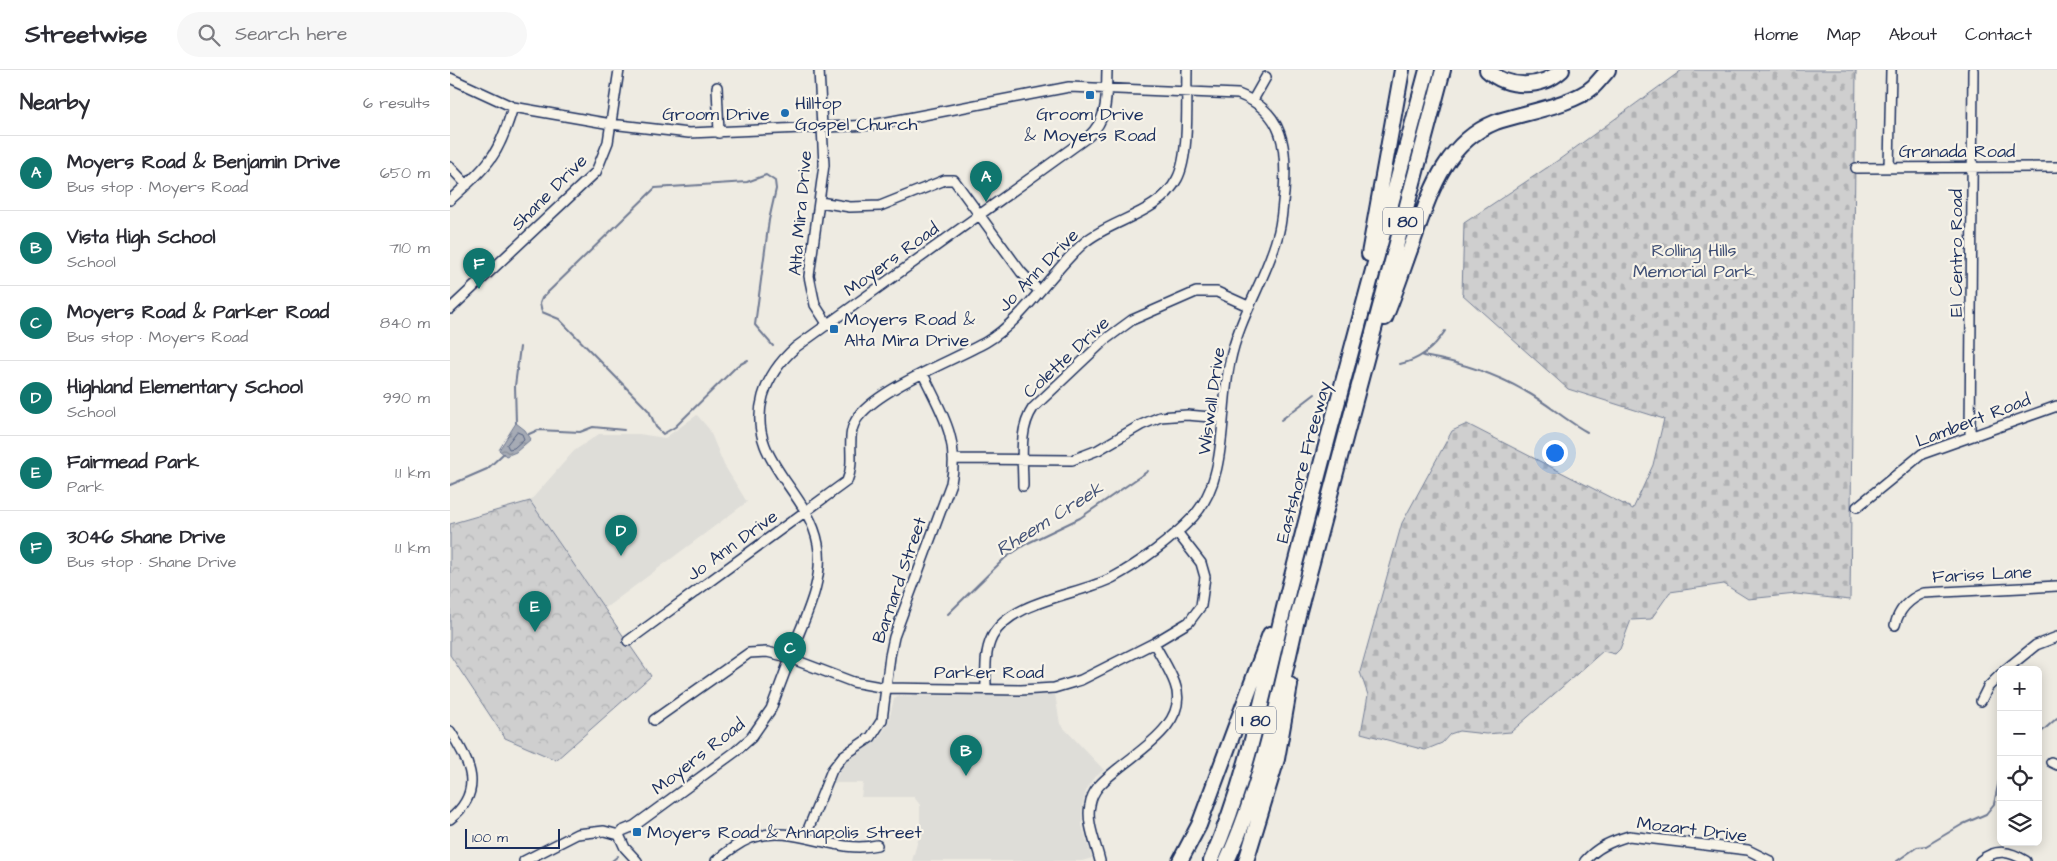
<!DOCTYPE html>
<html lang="en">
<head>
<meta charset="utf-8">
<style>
	body { margin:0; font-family:"Architects Daughter",sans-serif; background:#f7f7f7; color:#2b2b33 }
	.controls { position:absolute; right:15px; bottom:15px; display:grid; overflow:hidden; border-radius:8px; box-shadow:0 2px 12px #0003 }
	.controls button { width:45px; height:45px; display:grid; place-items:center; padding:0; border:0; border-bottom:1px solid #e1e1e2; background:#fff; color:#2b2b33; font:25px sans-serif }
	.scale { position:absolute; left:15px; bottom:12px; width:95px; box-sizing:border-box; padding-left:5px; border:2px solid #1b2f5e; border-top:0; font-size:14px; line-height:18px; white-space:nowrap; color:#1b2f5e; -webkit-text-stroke:4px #f7f3e8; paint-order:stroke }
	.you { position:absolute; left:1104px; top:382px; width:18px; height:18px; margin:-12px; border:4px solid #fff; border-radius:50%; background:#1a73e8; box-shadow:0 0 0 8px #1a73e833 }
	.badge { display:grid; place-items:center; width:32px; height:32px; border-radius:50%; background:#0f766e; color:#fff; font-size:16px; font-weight:700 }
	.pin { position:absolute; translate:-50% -41px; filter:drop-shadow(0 1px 2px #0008) }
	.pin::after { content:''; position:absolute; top:26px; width:18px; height:15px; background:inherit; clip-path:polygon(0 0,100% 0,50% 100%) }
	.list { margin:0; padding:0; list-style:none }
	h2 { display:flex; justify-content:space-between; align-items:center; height:65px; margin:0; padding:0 20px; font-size:21px }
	h2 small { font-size:16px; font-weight:400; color:#7c7c81 }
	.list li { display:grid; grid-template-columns:32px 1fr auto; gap:15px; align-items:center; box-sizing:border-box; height:75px; padding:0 20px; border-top:1px solid #e1e1e2 }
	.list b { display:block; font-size:19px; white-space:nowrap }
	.list p { margin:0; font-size:16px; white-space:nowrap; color:#7c7c81 }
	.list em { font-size:16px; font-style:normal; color:#7c7c81 }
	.icon { flex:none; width:28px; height:28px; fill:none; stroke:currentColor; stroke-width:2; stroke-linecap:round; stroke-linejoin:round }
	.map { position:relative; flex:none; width:1607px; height:791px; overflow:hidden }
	header { display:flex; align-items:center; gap:30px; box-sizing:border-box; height:70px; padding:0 25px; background:#fff; border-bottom:1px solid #e1e1e2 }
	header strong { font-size:24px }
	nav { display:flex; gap:28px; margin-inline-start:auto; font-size:18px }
	.search { width:350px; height:45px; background:#f7f7f7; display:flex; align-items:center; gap:12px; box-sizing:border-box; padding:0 18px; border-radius:28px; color:#7c7c81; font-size:19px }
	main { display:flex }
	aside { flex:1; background:#fff }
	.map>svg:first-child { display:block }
</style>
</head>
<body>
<header>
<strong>Streetwise</strong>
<div class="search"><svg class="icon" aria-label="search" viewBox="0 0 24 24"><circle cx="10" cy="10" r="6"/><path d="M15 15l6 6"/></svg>Search here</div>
<nav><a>Home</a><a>Map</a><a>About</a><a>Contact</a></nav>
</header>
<main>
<aside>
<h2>Nearby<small>6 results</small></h2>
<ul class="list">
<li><span class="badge">A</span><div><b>Moyers Road &amp; Benjamin Drive</b><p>Bus stop · Moyers Road</p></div><em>650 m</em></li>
<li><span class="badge">B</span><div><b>Vista High School</b><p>School</p></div><em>710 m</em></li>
<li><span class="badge">C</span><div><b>Moyers Road &amp; Parker Road</b><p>Bus stop · Moyers Road</p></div><em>840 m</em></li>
<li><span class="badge">D</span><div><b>Highland Elementary School</b><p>School</p></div><em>990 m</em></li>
<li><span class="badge">E</span><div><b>Fairmead Park</b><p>Park</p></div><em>1.1 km</em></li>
<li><span class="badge">F</span><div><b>3046 Shane Drive</b><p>Bus stop · Shane Drive</p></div><em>1.1 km</em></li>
</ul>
</aside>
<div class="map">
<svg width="1607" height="791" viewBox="0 0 1607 791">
	<defs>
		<pattern id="forest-crowns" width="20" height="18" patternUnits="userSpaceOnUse" patternTransform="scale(1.25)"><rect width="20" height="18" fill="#cfcfcf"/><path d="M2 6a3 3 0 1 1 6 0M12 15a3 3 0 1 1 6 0" fill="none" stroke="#b1b2b4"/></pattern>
		<pattern id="cemetery-stones" width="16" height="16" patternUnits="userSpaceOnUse" patternTransform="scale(1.25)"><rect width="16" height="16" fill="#cfcfcf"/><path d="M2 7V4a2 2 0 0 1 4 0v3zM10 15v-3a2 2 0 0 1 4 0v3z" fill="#b1b2b4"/></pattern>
		<pattern id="water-ripples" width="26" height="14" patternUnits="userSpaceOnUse" patternTransform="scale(1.25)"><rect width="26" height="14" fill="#a6abb5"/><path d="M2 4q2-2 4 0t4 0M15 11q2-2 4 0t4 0" fill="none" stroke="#868c96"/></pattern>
	</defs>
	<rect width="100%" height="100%" fill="#eeebe2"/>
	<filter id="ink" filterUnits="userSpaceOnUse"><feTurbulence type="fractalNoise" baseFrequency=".02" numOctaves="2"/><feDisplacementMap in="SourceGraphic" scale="10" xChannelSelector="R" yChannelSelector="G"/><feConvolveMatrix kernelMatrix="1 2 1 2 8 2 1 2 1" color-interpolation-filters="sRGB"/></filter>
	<g filter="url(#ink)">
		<path fill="#deddd8" d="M247 345 259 359 274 395 297 432 154 539 80 431 124 381 149 364H189L215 368Z
			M605 624 610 654 654 700 643 709 636 721 632 737V755L642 788 632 791H462L470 763V735L464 727H411L413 713H383L394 694 429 668 438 654 444 629 447 626Z"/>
		<path fill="url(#forest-crowns)" stroke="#757f96" d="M80 431 201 606 106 690 55 668 0 585V454Z"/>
		<path fill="url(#cemetery-stones)" stroke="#757f96" d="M1232 0H1406L1400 530 1346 524 1298 529 1274 514 1220 522 1201 549 1181 550 1170 579 1165 584 1153 581 1061 662 1036 664 1009 661 1000 664 992 673 975 680 911 663 918 625 910 602 952 453 1002 361 1017 354 1183 439 1203 395 1214 349 1118 319 1012 224 1014 153 1110 89Z"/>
		<path fill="url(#water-ripples)" stroke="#6e7992" d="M66 353 75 360 81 369 66 382 56 386 49 380Z"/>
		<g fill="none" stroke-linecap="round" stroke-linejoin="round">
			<path stroke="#536181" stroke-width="1" d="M67 362 72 364 74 369 64 378 59 379 57 375Z"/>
			<path stroke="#6e7992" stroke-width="2" d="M973 286C1008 292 1044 303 1075 321 1097 333 1115 350 1137 362
				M298 290 287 296 225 357 213 364 206 357 199 341 109 249 92 242 90 233 92 228 205 118 297 112 316 105 325 111 326 119 319 150 305 255 323 276
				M950 294C970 290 984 278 995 261
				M831 350 865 324
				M66 353 65 316 70 277
				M79 364 88 360 130 362 143 357 174 360
				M0 415 37 399 53 384
				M498 544 555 488 576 474 630 448 698 401
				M1588 665 1607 648
				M162 791 168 786
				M1447 791 1467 777 1476 776 1513 754 1536 744 1544 734 1551 701"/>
			<g stroke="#1b2f5e" stroke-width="12">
				<path id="minor" d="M369 0 374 95 359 206 365 235 378 255
					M0 8 63 37 161 54 239 63 422 55 619 17 788 24C835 42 837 78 834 123 832 138 832 154 827 168 815 211 789 247 780 292 769 341 779 408 743 447 721 470 690 493 662 508 628 525 560 531 542 567 534 583 536 602 536 619
					M267 17 269 63
					M803 30 816 7
					M0 97 17 115
					M1406 98 1607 97
					M1439 98 1441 0
					M0 130C38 95 48 88 63 37
					M370 132 400 137 430 136 495 110H504L571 202 589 221
					M0 239 146 102 158 72 169 0
					M1520 366 1523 0
					M505 389 622 390 648 380 691 355 710 347 737 345 772 348
					M573 416C573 390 568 360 583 338L656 269 682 250 746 222H767L798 236
					M1407 437 1472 384 1607 336
					M1445 555C1449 539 1459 529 1474 523L1607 516
					M178 571 397 411C407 388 393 365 409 346 432 317 502 291 536 272 573 251 602 200 635 172 663 149 709 144 727 109 740 85 736 29 737 0
					M341 583C354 549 375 511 368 474 358 419 295 390 313 326 319 306 330 291 346 277L639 66C659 47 656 27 657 0
					M345 590 403 612 436 618 571 620 604 618 631 610 704 573 739 552 751 536 755 507 751 493 727 462
					M1555 600 1586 575 1607 567
					M1531 631 1538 617 1551 604
					M204 650 299 583 317 582 334 586
					M0 661C20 692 35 721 0 749
					M1601 692 1607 695
					M169 765 175 778 187 791
					M355 767 382 700 393 686 421 667 432 650 440 586 444 567 501 413C510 369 491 342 473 304
					M74 791 127 764 154 761 169 765 172 761 184 756 285 682 301 668 321 639 338 594
					M266 791C277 782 288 773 301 768 344 753 384 785 427 775
					M650 791C646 774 636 752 640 735 642 720 653 711 664 702 688 681 740 653 725 614 720 600 711 587 704 573
					M1135 791C1147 777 1162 771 1179 766L1298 780 1320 791
					M1530 791C1546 778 1560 781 1576 791"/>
			</g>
			<g stroke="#1b2f5e" stroke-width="18">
				<path id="highway" d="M1037 0C1058 19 1091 19 1112 0
					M919 184 952 0
					M935 248C946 221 955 193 965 166 981 120 996 72 1046 52 1072 43 1123 35 1143 17 1148 12 1153 6 1158 0
					M730 791 749 755 820 564
					M761 791C801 701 817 601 842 506 885 337 932 169 977 0
					M777 791C811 717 830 624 848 545L993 0
					M796 791 827 689 840 615"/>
			</g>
			<use href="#minor" stroke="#f7f3e8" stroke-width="9"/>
			<use href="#highway" stroke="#f7f3e8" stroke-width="14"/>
		</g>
	</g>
	<g fill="#1f6fb2" stroke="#f7f3e8" stroke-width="2">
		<rect x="635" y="20" width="10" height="10" rx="2.5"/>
		<circle cx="335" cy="43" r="5"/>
		<rect x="379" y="254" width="10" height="10" rx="2.5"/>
		<rect x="182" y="757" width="10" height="10" rx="2.5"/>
	</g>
	<g text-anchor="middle" stroke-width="4.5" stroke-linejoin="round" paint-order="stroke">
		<g fill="#f7f3e8" stroke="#5d6a87" stroke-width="1">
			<rect x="933" y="137.5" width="40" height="27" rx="4"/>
			<rect x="786" y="636.5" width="40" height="27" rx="4"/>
		</g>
		<g font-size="16" font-weight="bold" fill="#1b2f5e">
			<text x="953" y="157">I 80</text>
			<text x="806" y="656">I 80</text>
		</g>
		<g font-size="18" fill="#1b2f5e" stroke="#f7f3e8" text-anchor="start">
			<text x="345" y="39">Hilltop<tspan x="345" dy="21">Gospel Church</tspan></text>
			<text x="640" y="50" text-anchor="middle">Groom Drive<tspan x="640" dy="21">&amp; Moyers Road</tspan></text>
			<text x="394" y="255">Moyers Road &amp;<tspan x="394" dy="21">Alta Mira Drive</tspan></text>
			<text x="197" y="768">Moyers Road &amp; Annapolis Street</text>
		</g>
		<g font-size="18" fill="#1b2f5e" stroke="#f7f3e8">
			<text x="266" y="50">Groom Drive</text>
			<text x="1507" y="87">Granada Road</text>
			<text transform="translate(99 122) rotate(-45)" y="6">Shane Drive</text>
			<text transform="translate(350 143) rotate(-85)" y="6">Alta Mira Drive</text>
			<text transform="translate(1506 183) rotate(-90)" y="6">El Centro Road</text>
			<text transform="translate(441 189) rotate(-36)" y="6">Moyers Road</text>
			<text transform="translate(588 200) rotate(-46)" y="6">Jo Ann Drive</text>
			<text transform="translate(616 287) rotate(-43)" y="6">Colette Drive</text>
			<text transform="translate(761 331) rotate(-82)" y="6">Wiswall Drive</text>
			<text transform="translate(1523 350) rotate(-21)" y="6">Lambert Road</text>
			<text transform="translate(853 392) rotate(-75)" y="6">Eastshore Freeway</text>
			<text transform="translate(282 475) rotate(-36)" y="6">Jo Ann Drive</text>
			<text transform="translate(1532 504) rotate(-3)" y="6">Fariss Lane</text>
			<text transform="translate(449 510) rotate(-71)" y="6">Barnard Street</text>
			<text x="539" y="608">Parker Road</text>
			<text transform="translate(248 686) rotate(-38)" y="6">Moyers Road</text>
			<text transform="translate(1242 759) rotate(7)" y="6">Mozart Drive</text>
		</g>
		<g font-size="18" fill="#3f4f75" stroke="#f7f3e8">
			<text x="1244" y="186">Rolling Hills<tspan x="1244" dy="21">Memorial Park</tspan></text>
		</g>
		<g font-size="19" font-style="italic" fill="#455478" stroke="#f7f3e8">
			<text transform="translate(599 448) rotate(-32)" y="7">Rheem Creek</text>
		</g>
	</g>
</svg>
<div class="controls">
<button>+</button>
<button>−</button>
<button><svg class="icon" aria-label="locate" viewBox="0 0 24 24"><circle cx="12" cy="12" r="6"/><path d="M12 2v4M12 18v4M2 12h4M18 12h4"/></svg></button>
<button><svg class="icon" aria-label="layers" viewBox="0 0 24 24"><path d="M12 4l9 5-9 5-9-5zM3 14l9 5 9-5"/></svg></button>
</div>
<div class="scale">100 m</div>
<div class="you"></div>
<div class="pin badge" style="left:536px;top:132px">A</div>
<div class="pin badge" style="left:516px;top:706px">B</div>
<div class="pin badge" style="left:340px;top:603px">C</div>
<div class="pin badge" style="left:171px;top:486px">D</div>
<div class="pin badge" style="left:85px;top:562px">E</div>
<div class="pin badge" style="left:29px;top:219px">F</div>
</div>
</main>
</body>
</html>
